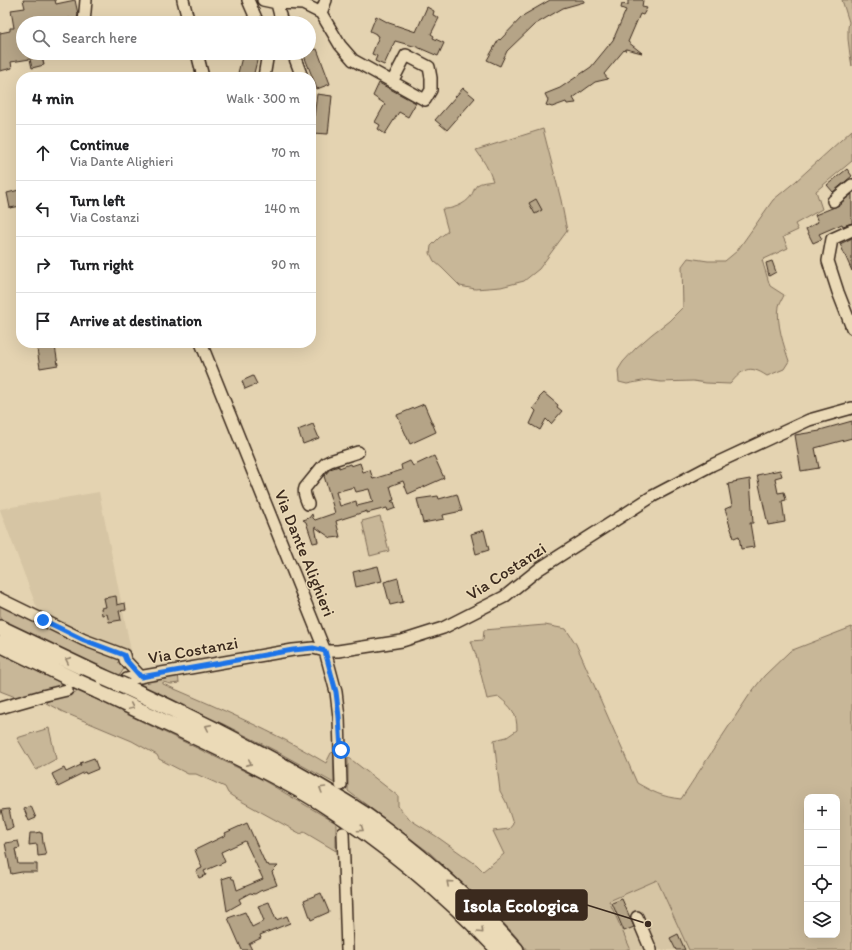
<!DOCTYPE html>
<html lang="en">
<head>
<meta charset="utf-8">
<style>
	body { margin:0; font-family:Itim,sans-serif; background:#f2f2f2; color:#202124 }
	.controls { position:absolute; right:12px; bottom:12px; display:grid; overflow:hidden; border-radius:8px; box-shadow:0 4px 16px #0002 }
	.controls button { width:36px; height:36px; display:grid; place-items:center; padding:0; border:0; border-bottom:1px solid #e0e0e0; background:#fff; color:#202124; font:20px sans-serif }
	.stop { position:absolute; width:12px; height:12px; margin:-9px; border:3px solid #1a73e8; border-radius:50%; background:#fff }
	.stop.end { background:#1a73e8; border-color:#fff; box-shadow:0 1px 4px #0008 }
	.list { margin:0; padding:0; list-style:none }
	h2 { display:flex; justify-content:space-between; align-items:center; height:52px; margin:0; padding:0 16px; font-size:17px }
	h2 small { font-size:13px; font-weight:400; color:#757577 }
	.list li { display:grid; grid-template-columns:26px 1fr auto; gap:12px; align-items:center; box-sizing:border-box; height:56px; padding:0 16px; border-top:1px solid #e0e0e0 }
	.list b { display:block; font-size:15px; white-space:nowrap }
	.list p { margin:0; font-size:13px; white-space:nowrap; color:#757577 }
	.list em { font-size:13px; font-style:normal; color:#757577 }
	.icon { flex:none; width:22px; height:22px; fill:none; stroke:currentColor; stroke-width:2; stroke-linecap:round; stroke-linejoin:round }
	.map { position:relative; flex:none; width:852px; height:950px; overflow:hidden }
	.search { position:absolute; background:#fff; box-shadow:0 4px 16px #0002; left:16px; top:16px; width:300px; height:44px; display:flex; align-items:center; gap:10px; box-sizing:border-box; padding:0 14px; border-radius:22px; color:#757577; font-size:15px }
	.panel { position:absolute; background:#fff; box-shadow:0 4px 16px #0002; left:16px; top:72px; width:300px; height:276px; border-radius:16px }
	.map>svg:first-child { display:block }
</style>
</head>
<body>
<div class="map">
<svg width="852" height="950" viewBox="0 0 852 950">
	<rect width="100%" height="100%" fill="#e4d3b1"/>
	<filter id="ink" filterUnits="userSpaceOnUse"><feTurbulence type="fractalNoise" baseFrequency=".025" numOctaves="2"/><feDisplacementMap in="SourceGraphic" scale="8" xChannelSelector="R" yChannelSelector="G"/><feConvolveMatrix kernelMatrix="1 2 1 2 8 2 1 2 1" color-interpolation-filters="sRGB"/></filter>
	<g filter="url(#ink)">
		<path fill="#d6c5a4" d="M99 492 132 656 40 616 0 510V509Z
			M657 880 689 950H625L630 948 609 901Z"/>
		<path fill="#c8b798" stroke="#82705b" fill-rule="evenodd" d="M842 0H852V66L850 55 848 39V28L849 22Z
			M543 129 561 200 567 231 539 269 524 281 501 287 475 289 460 286 442 268 434 261 430 253 431 246 439 238 448 231 442 209C451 210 466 204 471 196 473 193 474 188 477 185 481 182 488 182 493 181 489 169 483 160 476 150Z
			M852 130V161L816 191 822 209 795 224 798 230 783 237 788 248 762 260 770 286 784 295C783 298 780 302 779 306 776 323 784 346 789 361L784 369 767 376C749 364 743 369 730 384L706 383 693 381 661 382 647 380 627 384 619 382 618 370 623 362 636 348 652 334 669 321 683 307 682 266 688 258 708 261H725L737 251 773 200 796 181Z
			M380 516 389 551 370 556 362 521Z
			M0 602 118 656 119 662 124 669 119 676 0 620Z
			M545 625 566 629 576 644 637 783C653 792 662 797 681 799L750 694 764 676 790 651 852 627V950H689L657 880 609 901 630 948 625 950H527L513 933 487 906 430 853 348 791V757L398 796V806L409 819 436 836 477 865 483 871 504 854 493 831 509 829 513 824 506 802 500 791 494 740 507 737 517 730C517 713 512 708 499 697L487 699 477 658 471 641 483 640 484 630ZM807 797H837V935H807Z
			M0 653 67 685 18 698 0 691Z
			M178 672 179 683 171 684 163 682V684C219 708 275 732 326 763L331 753 334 752V783L276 751 223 724 130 682Z
			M79 691 114 708 261 779 336 823V851L304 832 301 834 232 796 228 793 225 787 196 774H188L159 759 157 755 132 741 63 712 46 703 48 701Z
			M49 728 56 759 36 770 17 738Z"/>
		<path fill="#b5a487" stroke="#3b2a1e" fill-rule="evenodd" d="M23 0H55L56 4 75 0 78 14 77 19 70 20V18L58 21V23H23V53H40V56H42L44 65 32 68 30 59 11 62 12 68 0 71V33L10 31V28H14L11 10 25 8Z
			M550 0H584V2L563 8 534 25 507 51 500 66 487 60 499 39 500 40 524 15Z
			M628 0H643L642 7 647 8 643 15 640 14 628 42 642 53 626 49 625 51 624 50 604 74 608 79 595 82 573 98 576 103 567 104 566 102 552 107 546 105 548 100 545 94 560 88 591 67 613 40 626 10 621 8 622 4 628 5Z
			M427 7 434 11 433 15 439 18 431 34 434 36 433 38 444 43 438 56 417 47 395 41 384 65 375 61 377 56 372 54 379 36 376 35V34L370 31 376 16 389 23 416 32Z
			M317 49 330 84 317 89 303 53H309V51Z
			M243 53 258 57 253 77H237Z
			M379 83 416 103 408 117 399 112 385 134 378 129 380 125 375 122 385 104 373 96Z
			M463 88 475 98 447 130 435 120Z
			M317 94 332 96 328 134 312 133Z
			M847 169 852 176 833 192 827 185Z
			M19 190 20 194 21 193V206L10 208 7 193Z
			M852 194V223L843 226 842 224 819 234 822 239 813 243 806 229 818 222 815 215 842 204 841 203Z
			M536 199 542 210 535 214 529 203Z
			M852 238V271L840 244Z
			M772 261 776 272 769 276 766 263Z
			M55 346 58 365 40 368 37 349Z
			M253 376 257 384 245 389 242 381Z
			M544 393 558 405 557 407 562 411 551 424 546 419 540 430 530 424 536 411 533 408 540 400 539 398Z
			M424 404 436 432 410 444 397 415Z
			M852 421V438L815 448 819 468 801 471 795 435 820 431V430Z
			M313 424 319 438 303 444 298 430Z
			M434 456 444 478 408 494 403 481 390 486 394 500 391 501 392 502H394L396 508 388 511 387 508 367 513V511L336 521 340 537 331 538 315 527 318 542 313 543 306 522 303 520 309 518 312 514 313 518 315 520 335 513 324 476 330 469 339 466V468L350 464 351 466 360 463 363 472 370 470 373 479 402 470 401 465 410 461 413 466ZM354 487 356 492 369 489 373 502 357 506 356 501 340 506 336 492Z
			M780 470 782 476 775 478 778 493 784 492 786 500 782 501 785 522 768 525 757 475Z
			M750 479 753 523H750L754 547 741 549 739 536 734 538 728 520H729L725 509 732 506 728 484 733 483V482Z
			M457 494 462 511 443 515 444 519 423 523 417 499 438 496 439 499Z
			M484 530 489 550 476 554 471 534Z
			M378 566 382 581 356 587 353 572Z
			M398 578 403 602 390 605 384 582Z
			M116 596 117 605 125 603 126 610 119 611 121 620 109 622 107 614 102 615 101 608 106 607 104 598Z
			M94 758 98 769 86 774 85 772 69 780 70 781 58 787 52 774 64 768 66 772 81 765 80 763Z
			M31 806 36 818 29 821 24 809Z
			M9 809 13 828 6 830 1 810Z
			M247 823 266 865 268 864 269 866H278L272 872 277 885 260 891 255 894 250 893 239 899 241 903 227 911 222 879 231 876 232 879H234L237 890 263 879 245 841 221 852 225 862 204 871 206 875 199 878 196 871 202 868 195 850 226 835 225 833Z
			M40 832V833H42L43 843 46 855 38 856 37 844 29 845 30 833H35Z
			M18 841 20 848 15 849 18 864H37V872H22L11 874 5 843Z
			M321 893 329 912 311 920 304 900Z
			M622 899 634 927 624 931 612 903Z
			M269 902 276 920 287 916 290 923 260 935 261 938 249 944 252 950H242L228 918 245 912 252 927 264 921 258 906Z
			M678 934 685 950H676L670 938Z"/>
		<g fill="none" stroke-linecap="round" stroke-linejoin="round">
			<g stroke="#3b2a1e" stroke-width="14">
				<path id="minor" d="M183 0 189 23
					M248 0 258 23
					M263 0 277 3 303 4 321 13 340 45 353 60 425 100 431 90V78L429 67 406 55 392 82
					M276 0 282 23
					M321 13 326 0
					M84 23 86 0
					M197 53 203 77
					M293 53 302 77
					M264 77 268 53
					M833 201 852 185
					M852 230 832 239 828 261 838 292 852 328
					M201 343 325 651 336 692 339 717 341 785
					M308 504C306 499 303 493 305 488L322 467 326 463 330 461 358 452
					M0 599 84 640 124 655 125 660 141 677
					M127 679 293 650 313 648 325 651H338L402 641 443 628 504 597 539 569 653 496 712 465 809 420 852 408
					M0 708 42 696 67 690
					M343 833 347 950
					M637 917 651 950"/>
			</g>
			<g stroke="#3b2a1e" stroke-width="18">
				<path id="highway" d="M0 628 103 677
					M0 644 76 681
					M126 687C154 700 181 713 209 727 233 739 257 752 281 765 308 780 336 796 362 813 418 852 470 899 516 950
					M96 690C140 711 184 731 227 752 259 768 290 783 320 802 386 844 445 893 499 950"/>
			</g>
			<use href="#minor" stroke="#ebdab7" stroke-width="11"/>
			<use href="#highway" stroke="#ebdab7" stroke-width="15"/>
			<g stroke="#3b2a1e" stroke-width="18" stroke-linecap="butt">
				<path id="highway-bridge" d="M103 677 126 687
					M76 681 96 690"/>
			</g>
			<use href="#highway-bridge" stroke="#ebdab7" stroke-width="15"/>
		</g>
		<defs><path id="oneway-chevron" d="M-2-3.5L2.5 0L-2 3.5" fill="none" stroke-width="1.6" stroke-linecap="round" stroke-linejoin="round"/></defs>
		<g stroke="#93826a">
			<use href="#oneway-chevron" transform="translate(68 660) rotate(-155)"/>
			<use href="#oneway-chevron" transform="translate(131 707) rotate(25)"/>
			<use href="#oneway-chevron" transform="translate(208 727) rotate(-154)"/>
			<use href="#oneway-chevron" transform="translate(249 763) rotate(26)"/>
			<use href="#oneway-chevron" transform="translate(322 789) rotate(-149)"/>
			<use href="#oneway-chevron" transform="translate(361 829) rotate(34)"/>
			<use href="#oneway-chevron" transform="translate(449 883) rotate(-138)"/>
			<use href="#oneway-chevron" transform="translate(481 931) rotate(46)"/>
		</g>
	</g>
	<g fill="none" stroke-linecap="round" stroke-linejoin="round" filter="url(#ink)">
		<path stroke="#1a73e8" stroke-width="5" d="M43 620 84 640 124 655 126 660 141 677 293 650 313 648 325 651 336 692 339 717 341 750"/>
	</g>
	<g text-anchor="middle" stroke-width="3" stroke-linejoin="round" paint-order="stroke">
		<g font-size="17" fill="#3b2a1e" stroke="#ebdab7">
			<text transform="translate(305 553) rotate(68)" y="6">Via Dante Alighieri</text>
			<text transform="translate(506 571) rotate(-33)" y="6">Via Costanzi</text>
			<text transform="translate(193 650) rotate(-10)" y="6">Via Costanzi</text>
		</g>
	</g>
	<path fill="none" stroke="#3b2a1e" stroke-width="1.5" d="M648 924L587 905"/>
	<circle fill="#3b2a1e" stroke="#ebdab7" stroke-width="1.5" cx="648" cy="924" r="4"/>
	<rect fill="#3b2a1e" stroke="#3b2a1e" stroke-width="1.5" x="456" y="890" width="131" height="30" rx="4"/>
	<g font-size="18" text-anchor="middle" font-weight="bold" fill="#fff">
		<text x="521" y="912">Isola Ecologica</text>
	</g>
</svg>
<div class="controls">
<button>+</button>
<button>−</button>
<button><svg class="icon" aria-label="locate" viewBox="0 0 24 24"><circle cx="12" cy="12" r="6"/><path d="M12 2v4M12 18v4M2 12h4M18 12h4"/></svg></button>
<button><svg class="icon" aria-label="layers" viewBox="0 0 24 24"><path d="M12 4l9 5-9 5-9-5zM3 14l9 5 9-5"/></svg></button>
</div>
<div class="stop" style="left:341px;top:750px"></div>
<div class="stop end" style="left:43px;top:620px"></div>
<div class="search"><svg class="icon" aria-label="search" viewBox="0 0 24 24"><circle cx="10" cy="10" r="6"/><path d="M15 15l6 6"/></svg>Search here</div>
<section class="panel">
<h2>4 min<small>Walk · 300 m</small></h2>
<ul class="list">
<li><svg class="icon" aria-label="ahead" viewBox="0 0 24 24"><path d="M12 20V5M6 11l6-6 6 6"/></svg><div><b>Continue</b><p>Via Dante Alighieri</p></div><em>70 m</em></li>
<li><svg class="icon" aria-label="left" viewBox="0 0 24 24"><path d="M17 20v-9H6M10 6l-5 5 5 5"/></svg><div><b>Turn left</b><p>Via Costanzi</p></div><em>140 m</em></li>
<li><svg class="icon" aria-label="right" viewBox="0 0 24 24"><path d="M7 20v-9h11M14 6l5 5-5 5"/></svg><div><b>Turn right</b></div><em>90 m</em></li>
<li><svg class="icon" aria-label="arrive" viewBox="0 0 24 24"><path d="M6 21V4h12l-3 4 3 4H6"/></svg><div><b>Arrive at destination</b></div></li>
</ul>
</section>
</div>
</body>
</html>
